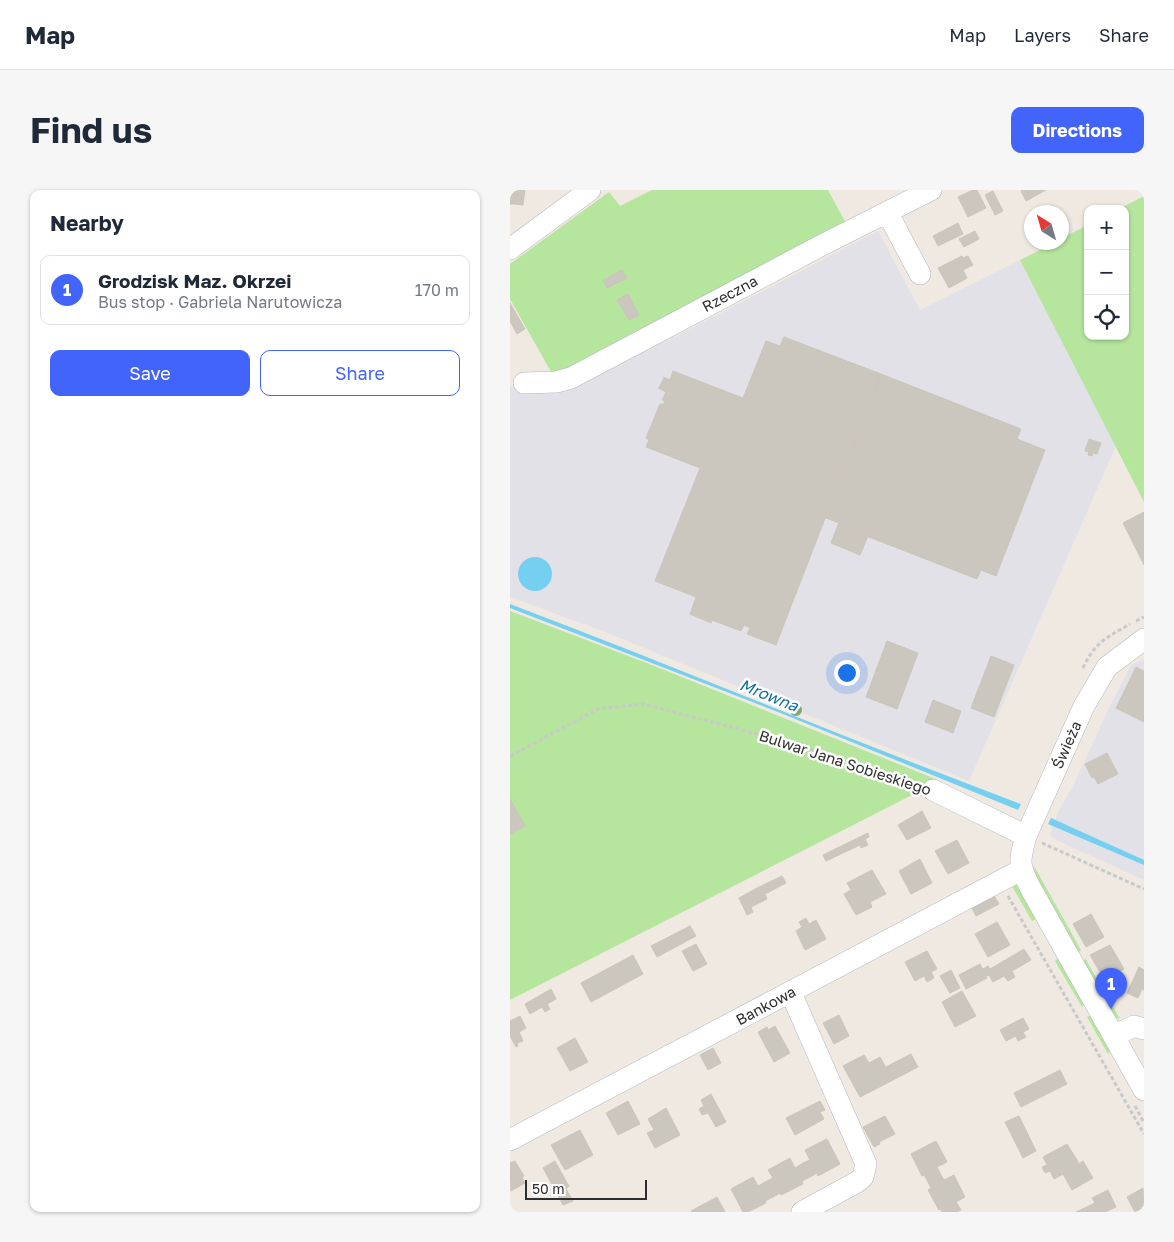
<!DOCTYPE html>
<html lang="en">
<head>
<meta charset="utf-8">
<style>
	body { margin:0; font-family:"Golos Text",sans-serif; background:#f6f6f7; color:#1f2937 }
	.controls { position:absolute; right:15px; top:15px; display:grid; overflow:hidden; border-radius:10px; box-shadow:0 1px 4px #0004 }
	.controls button { width:45px; height:45px; display:grid; place-items:center; padding:0; border:0; border-bottom:1px solid #e0e1e3; background:#fff; color:#1f2937; font:25px sans-serif }
	.compass { position:absolute; left:514px; top:15px; width:45px; height:45px; border-radius:50%; background:#fff; box-shadow:0 1px 4px #0004; rotate:323deg }
	.scale { position:absolute; left:15px; bottom:12px; width:122px; box-sizing:border-box; padding-left:5px; border:2px solid #2e2e2e; border-top:0; font-size:14px; line-height:18px; white-space:nowrap; color:#2e2e2e; -webkit-text-stroke:4px #fff; paint-order:stroke }
	.you { position:absolute; left:336px; top:482px; width:18px; height:18px; margin:-12px; border:4px solid #fff; border-radius:50%; background:#1a73e8; box-shadow:0 0 0 8px #1a73e833 }
	.badge { display:grid; place-items:center; width:32px; height:32px; border-radius:50%; background:#4264fb; color:#fff; font-size:16px; font-weight:700 }
	.pin { position:absolute; translate:-50% -41px; filter:drop-shadow(0 1px 2px #0008) }
	.pin::after { content:''; position:absolute; top:26px; width:18px; height:15px; background:inherit; clip-path:polygon(0 0,100% 0,50% 100%) }
	.list { margin:0; padding:0; list-style:none }
	h2 { display:flex; justify-content:space-between; align-items:center; height:65px; margin:0; padding:0 20px; font-size:21px }
	h2 small { font-size:16px; font-weight:400; color:#747a83 }
	.list li { display:grid; grid-template-columns:32px 1fr auto; gap:15px; align-items:center; box-sizing:border-box; height:70px; margin:0 10px 10px; padding:0 10px; border:1px solid #e0e1e3; border-radius:10px }
	.list b { display:block; font-size:19px; white-space:nowrap }
	.list p { margin:0; font-size:16px; white-space:nowrap; color:#747a83 }
	.list em { font-size:16px; font-style:normal; color:#747a83 }
	.actions { display:flex; gap:10px; padding:15px 20px }
	.actions a { flex:1; padding:11px 0; border:1px solid #4264fb; border-radius:10px; text-align:center; font-size:18px; color:#4264fb }
	.actions .main { background:#4264fb; color:#fff }
	.icon { flex:none; width:28px; height:28px; fill:none; stroke:currentColor; stroke-width:2; stroke-linecap:round; stroke-linejoin:round }
	.map { position:relative; flex:none; width:634px; height:1022px; overflow:hidden; border-radius:10px }
	header { display:flex; align-items:center; gap:30px; box-sizing:border-box; height:70px; padding:0 25px; background:#fff; border-bottom:1px solid #e0e1e3 }
	header strong { font-size:24px }
	nav { display:flex; gap:28px; margin-inline-start:auto; font-size:18px }
	.intro { display:flex; align-items:center; justify-content:space-between; box-sizing:border-box; height:120px; padding:0 30px }
	h1 { margin:0; font-size:35px }
	.button { padding:12px 22px; border-radius:10px; background:#4264fb; color:#fff; font-size:18px; font-weight:700 }
	main { display:flex; gap:30px; padding:0 30px }
	aside { flex:1; background:#fff; border-radius:10px; box-shadow:0 1px 4px #0004 }
	.map>svg:first-child { display:block }
</style>
</head>
<body>
<header>
<strong>Map</strong>
<nav><a>Map</a><a>Layers</a><a>Share</a></nav>
</header>
<div class="intro"><h1>Find us</h1><a class="button">Directions</a></div>
<main>
<aside>
<h2>Nearby<small></small></h2>
<ul class="list">
<li><span class="badge">1</span><div><b>Grodzisk Maz. Okrzei</b><p>Bus stop · Gabriela Narutowicza</p></div><em>170 m</em></li>
</ul>
<div class="actions"><a class="main">Save</a><a>Share</a></div>
</aside>
<div class="map">
<svg width="634" height="1022" viewBox="0 0 634 1022">
	<rect width="100%" height="100%" fill="#efe9e1"/>
	<path fill="#e3e1e8" d="M368 41 410 120 510 70 606 256 459 591 90 440 0 407V197L59 198 178 140Z
		M634 469V690L544 649 540 644 549 620 562 598 599 518 621 475Z"/>
	<path fill="#b6e59e" d="M142 0H318L338 37 44 187 0 109V74L99 2 110 16Z
		M634 6V312L510 70 544 53 552 52V48L578 35V146H615V19H609Z
		M0 421 142 475 428 590 419 608 404 604 0 810Z
		M524 676 571 760 569 762 567 761 525 684Z
		M500 693 508 696 526 726 525 730 522 731Z
		M575 768 610 829 603 826 573 772Z
		M547 769 550 770 575 813 572 817 545 771Z
		M579 826H582L601 860 598 864 577 827Z"/>
	<path fill="#75cff0" d="M8 384a17 17 0 1 1 34 0a17 17 0 1 1-34 0Z
		M0 414C171 479 340 550 511 614L508 620 273 524 0 418Z
		M541 628 634 670V675L538 634Z"/>
	<path fill="#cbc7bf" stroke="#cbc5ba" d="M0 0H5L4 14H0Z
		M5 0H15L13 15 4 14Z
		M463 0H467L476 18 458 27 448 7Z
		M513 0H536L516 11 511 1Z
		M483 1 493 21 485 25 475 5Z
		M448 33 453 44 428 56 423 46Z
		M465 41 469 49 454 57 449 49Z
		M452 66 453 68 458 66 463 75 453 80 457 88 439 98 428 78Z
		M112 80 117 88 97 98 93 90Z
		M118 104 129 125 119 130 107 110Z
		M0 113 15 139 7 144 0 131Z
		M274 147 371 184 266 455 237 444 240 438 234 435 231 441 202 430 201 433 180 424 186 407 145 391 190 278 136 257 139 250 136 248 150 214H154L155 211 152 210 156 202 148 198H149L154 188 153 187 160 190 163 181 233 208 256 151 270 156Z
		M371 184 511 239 507 249 535 260 486 386 471 380 467 389 328 335 329 333 316 328Z
		M579 249 591 253 587 264 583 263 582 266 578 265 579 262 575 261Z
		M634 322V375L613 333Z
		M328 335 358 346 350 365 321 353Z
		M377 451 408 463 387 519 356 507Z
		M481 466 504 475 484 527 461 518Z
		M626 477 634 481V532L606 518Z
		M423 510 451 521 443 543 415 532Z
		M597 563 608 584 588 594 584 587 582 588 575 574Z
		M0 609 15 636 0 644Z
		M412 621 421 638 397 650 388 635Z
		M358 643 359 647 355 649 358 655 351 658 350 655 316 671 313 665Z
		M447 650 459 673 438 684 425 661Z
		M410 669 422 693 401 704 389 681Z
		M362 680 376 704 360 712 362 717 346 725 334 704 341 700 337 693Z
		M272 686 276 693 255 704 257 709 253 711 247 698Z
		M247 698 253 711 241 717 243 722 237 725 229 708Z
		M483 704 489 714 466 726 461 716Z
		M581 724 594 747 576 757 563 734Z
		M296 728 299 734 306 730 316 749 295 760 286 741 292 737 289 732Z
		M487 732 500 755 478 767 465 744Z
		M180 736 186 746 147 767 141 756Z
		M186 754 197 774 183 781 172 761Z
		M600 755 614 779 595 791 580 765Z
		M514 759 521 770 502 781 505 787 498 791 494 786 483 792 479 785 477 786 473 779 478 776 480 779Z
		M417 761 427 779 421 782 424 788 417 792 414 786 405 791 395 772Z
		M123 765 133 784 81 812 71 793Z
		M470 774 477 788 456 799 449 785Z
		M629 777 634 780V800L632 799 628 808 617 803Z
		M441 780 450 798 440 803 430 786Z
		M41 799 46 809 37 814 40 819 35 822 32 817 20 824 15 814Z
		M452 801 466 826 445 837 432 812Z
		M329 825 339 846 324 854 313 833Z
		M10 826 16 838 9 842 13 851 7 853 8 856 6 857 0 846V831Z
		M513 828 519 839 513 842 516 847 508 851 506 846 496 851 490 840Z
		M265 836 280 863 264 872 248 842 257 837 258 840Z
		M65 848 78 872 60 881 47 858Z
		M203 858 211 873 198 880 190 865Z
		M401 864 408 877 383 890 376 877Z
		M354 865 359 873 370 867 383 890 350 907 333 876Z
		M550 880 557 894 511 917 504 903Z
		M201 904 216 932 206 937 198 923 192 925 189 919 194 916 191 910Z
		M118 911 130 934 108 945 96 923Z
		M310 911 315 920 310 922 314 929 285 945 276 928Z
		M156 918 170 945 145 958 137 943 144 940 138 929Z
		M375 926 385 944 369 952 370 954 364 957 353 937Z
		M509 926 526 961 513 968 495 932Z
		M70 940 83 965 55 980 41 955Z
		M317 949 330 974 308 986 307 983 300 987 293 973 300 970 295 960Z
		M426 951 437 972 427 977 431 985 418 992 414 985 412 986 401 964Z
		M557 954 570 975 544 989 540 981 535 983 532 977 537 975 533 967Z
		M280 968 285 978 293 973 300 987 292 991 293 994 271 1005 270 1003 263 1007 255 992 263 988 258 980Z
		M5 971 14 986 12 987 15 993 1 1001 0 973Z
		M45 971 56 991 44 998 33 978Z
		M573 971 583 988 562 1000 553 984 570 975 569 974Z
		M431 985 434 990 444 985 455 1007 446 1012 451 1020 447 1022H432L431 1019 429 1020 418 1000 421 998 418 992Z
		M243 987 248 996 255 992 263 1007 255 1011 256 1013 238 1022H233L221 999Z
		M56 991 59 996 56 999 63 1011 53 1015 44 998Z
		M633 998 634 1022H625L617 1007Z
		M598 1000 606 1017 595 1022H566L585 1013 582 1008Z
		M207 1007 215 1022H182L181 1021Z"/>
	<g fill="none" stroke-linecap="round" stroke-linejoin="round">
		<g stroke="#b4b7c1" stroke-width="22">
			<path id="minor" d="M377 22 410 84
				M0 59 80 0
				M14 193 46 192 61 188 314 54 421 0
				M634 449 597 477 574 516 516 646C509 672 508 674 521 699L634 900
				M423 600 516 646
				M281 803 356 974 353 987 347 992 292 1022
				M604 846 624 836 634 839
				M0 950 511 680"/>
		</g>
		<path stroke="#c9c9c9" stroke-width="3" stroke-dasharray="4 2.5" stroke-linecap="butt" d="M626 431 634 427
			M573 478C585 452 596 448 620 434
			M0 566 88 519 134 514 296 557 406 594
			M532 653 634 699
			M498 706 634 944
			M625 916 634 933"/>
		<use href="#minor" stroke="#fff" stroke-width="21"/>
	</g>
	<circle fill="#84a574" cx="286" cy="520" r="6"/>
	<g text-anchor="middle" stroke-width="5" stroke-linejoin="round" paint-order="stroke">
		<g font-size="15" fill="#2e2e2e" stroke="#fff">
			<text transform="translate(220 104) rotate(-28)" y="5">Rzeczna</text>
			<text transform="translate(557 555) rotate(-66)" y="5">Świeża</text>
			<text transform="translate(335 573) rotate(18)" y="5">Bulwar Jana Sobieskiego</text>
			<text transform="translate(256 816) rotate(-28)" y="5">Bankowa</text>
		</g>
		<g font-size="16" font-style="italic" fill="#0d6fa3" stroke="#fff">
			<text transform="translate(259 505) rotate(22)" y="6">Mrowna</text>
		</g>
	</g>
</svg>
<div class="controls">
<button>+</button>
<button>−</button>
<button><svg class="icon" aria-label="locate" viewBox="0 0 24 24"><circle cx="12" cy="12" r="6"/><path d="M12 2v4M12 18v4M2 12h4M18 12h4"/></svg></button>
</div>
<svg class="compass" viewBox="-18 -18 36 36"><path d="M0-13l5 13h-10z" fill="#e53935"/><path d="M0 13l5-13h-10z" fill="#747a83"/></svg>
<div class="scale">50 m</div>
<div class="you"></div>
<div class="pin badge" style="left:601px;top:819px">1</div>
</div>
</main>
</body>
</html>
